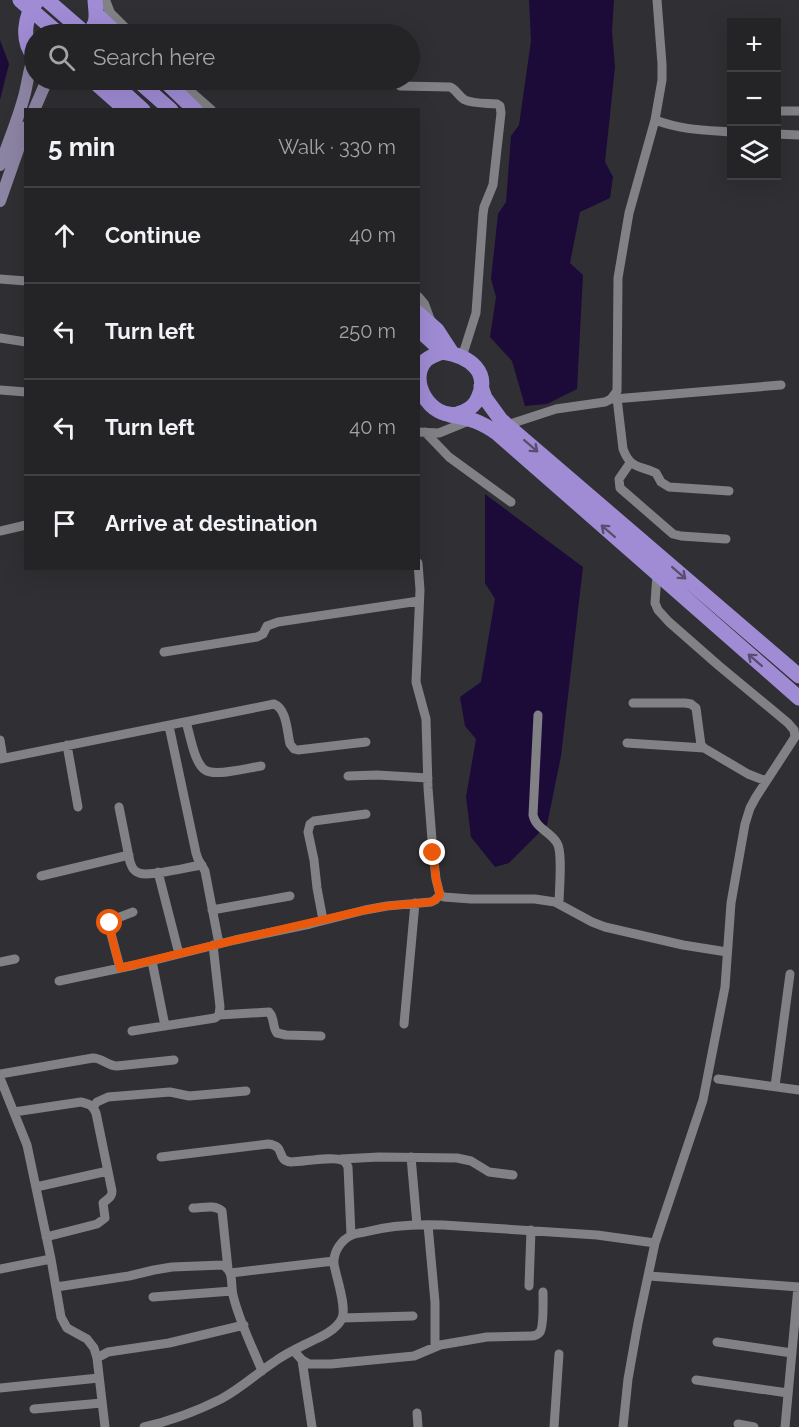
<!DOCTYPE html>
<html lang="en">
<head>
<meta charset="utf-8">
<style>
	body { margin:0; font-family:Raleway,sans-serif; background:#2c2c2f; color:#f1f3f6 }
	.controls { position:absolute; right:18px; top:18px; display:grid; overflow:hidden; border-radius:0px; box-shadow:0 6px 24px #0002 }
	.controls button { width:54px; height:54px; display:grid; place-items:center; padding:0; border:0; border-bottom:2px solid #414144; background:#242427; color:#f1f3f6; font:30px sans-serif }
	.stop { position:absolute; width:18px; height:18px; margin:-14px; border:4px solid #ea580c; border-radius:50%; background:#fff }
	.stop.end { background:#ea580c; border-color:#fff; box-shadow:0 2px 6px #0008 }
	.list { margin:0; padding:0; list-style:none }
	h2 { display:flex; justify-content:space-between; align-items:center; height:78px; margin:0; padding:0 24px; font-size:26px }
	h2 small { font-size:20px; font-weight:400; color:#a3a4a7 }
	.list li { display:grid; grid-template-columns:39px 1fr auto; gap:18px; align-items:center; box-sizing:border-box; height:96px; padding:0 24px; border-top:2px solid #414144 }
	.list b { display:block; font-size:22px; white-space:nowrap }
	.list em { font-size:20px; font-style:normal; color:#a3a4a7 }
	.icon { flex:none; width:33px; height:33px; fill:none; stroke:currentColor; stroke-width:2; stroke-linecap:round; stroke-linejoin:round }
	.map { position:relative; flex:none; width:799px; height:1427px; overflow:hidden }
	.search { position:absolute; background:#242427; box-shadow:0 6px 24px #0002; left:24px; top:24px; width:396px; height:66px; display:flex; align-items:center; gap:15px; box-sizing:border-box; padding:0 21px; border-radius:33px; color:#a3a4a7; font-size:22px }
	.panel { position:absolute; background:#242427; box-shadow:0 6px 24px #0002; left:24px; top:108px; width:396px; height:462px; border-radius:0px }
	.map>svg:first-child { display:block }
</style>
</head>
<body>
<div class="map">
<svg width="799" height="1427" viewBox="0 0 799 1427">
	<rect width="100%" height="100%" fill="#303034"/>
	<path fill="#1c0a39" d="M529 0H614L612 31 615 67 605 162 613 177 610 198 580 212 570 263 583 275 577 389 547 404 525 406 512 361 490 337 496 297 491 279 498 214 506 202 511 136 519 125 531 41Z
		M0 40 9 64 0 100Z
		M485 494 583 567 561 756 547 825 509 863 495 867 471 837 466 797 476 739 465 726 460 697 481 682 495 599 485 583Z"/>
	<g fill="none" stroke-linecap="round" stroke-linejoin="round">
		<path stroke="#828186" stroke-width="9" d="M400 86 450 87C457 90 459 97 465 100 474 104 487 103 497 104L500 106 501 113 493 185 484 207 483 214 476 313 462 357
			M776 111H799
			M655 120C682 130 703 130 732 132
			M776 134 799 135
			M0 279 26 281
			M0 338 26 342
			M0 390 26 392
			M617 398 623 449C631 470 640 465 656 473L661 482 669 487 729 491
			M614 399 781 385
			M507 425 556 409 605 402 611 399 617 391 618 278 629 213 655 120 662 80V64L657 0
			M418 432 439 433 471 420
			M425 432 449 457 511 502
			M630 463 619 479 620 488 673 534 681 536 726 539
			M0 531 26 525
			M418 563 420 590 416 682 426 719 428 788 433 853 436 879 440 895 444 897 471 899H535L555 902 592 922 605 927 683 945 727 952
			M164 652 257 637 263 634 267 626 278 622 419 601
			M633 703H685L691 704 696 708 701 745 704 748 748 774 766 781
			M538 715 533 815C536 829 550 831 557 843 563 852 559 891 559 904
			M186 722C190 734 194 763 205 770 215 777 248 768 261 766
			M169 726 196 853 198 859 205 871 219 944
			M0 740 3 758
			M627 743 704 748
			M67 745 78 807
			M0 759 274 704C287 709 287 732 290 744L294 749 298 750 366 742
			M348 776 377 775 428 778
			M119 807 130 862C132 867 133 871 139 873 150 877 188 867 202 865
			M158 872 179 954
			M41 876 129 855
			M212 910 290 896
			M323 920 317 888 314 860 308 832 310 824 314 821 366 814
			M152 961 165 1026
			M0 962 15 959
			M120 968 109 926 112 920 133 912
			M59 981 135 965 235 940 310 924 365 910 387 906 431 902 435 900 440 895
			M219 1015 269 1012C275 1018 272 1027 277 1033L286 1035 321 1036
			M404 1024 415 903
			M132 1031 215 1018 219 1015 220 1007 213 945
			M0 1074 93 1058C102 1058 108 1066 117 1066L174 1060
			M0 1078 27 1145 51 1259 61 1317 67 1328 87 1339 94 1348 97 1358 105 1427
			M718 1079 799 1090
			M775 1086 790 974
			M93 1107 97 1102 108 1097 170 1092 189 1096 246 1091
			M14 1112 81 1102C90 1104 93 1106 96 1113L112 1191C112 1198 108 1198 103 1203L105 1218 97 1224 46 1237
			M161 1157 268 1144C287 1146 275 1160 291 1162 302 1162 333 1156 341 1160 345 1161 346 1163 348 1167L351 1235
			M411 1157 417 1225
			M341 1159 379 1157 457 1158 471 1161 489 1172 513 1175
			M36 1187 108 1171
			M193 1208C202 1208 215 1204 222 1211L228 1269
			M428 1225 435 1302V1347
			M0 1269 51 1259
			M231 1273 334 1261
			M649 1276 799 1287
			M529 1286 531 1230
			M56 1287 129 1276 154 1270 172 1267 223 1265C235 1273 230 1283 233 1295 239 1321 252 1346 262 1371
			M153 1297 232 1291
			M342 1318 413 1316
			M717 1342 792 1353
			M294 1351 302 1360 309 1364H331L414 1356 440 1345 487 1337 531 1336C534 1336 537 1336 540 1332 544 1326 543 1301 543 1292
			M97 1358 108 1352 169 1343 244 1325
			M302 1360 312 1427
			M696 1380 788 1393
			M0 1388 99 1378
			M34 1409 102 1403
			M417 1413 418 1427
			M738 1424 754 1427
			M144 1427C170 1421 197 1411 221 1399 240 1389 256 1374 274 1362 286 1353 300 1347 314 1340 323 1336 338 1328 342 1318 347 1307 336 1277 334 1264 333 1252 341 1240 352 1235 356 1233 361 1233 365 1232 391 1225 417 1224 443 1225L597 1235 655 1243
			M554 1427 559 1354
			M623 1427 628 1379 638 1323 655 1243 703 1100 725 987 731 903 745 824 750 808 756 797 795 737 794 730 788 723 718 665 669 622 658 610 655 603 657 574
			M785 1427 798 1287"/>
		<path stroke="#828186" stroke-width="10" d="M105 0 110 13 131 34
			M177 80 211 110
			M418 297 424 304 431 323"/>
		<path stroke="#8d85a4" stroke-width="12" d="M34 110 47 80
			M0 165C9 141 19 117 25 93 28 80 29 69 34 56
			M0 201 26 127"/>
		<path stroke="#a08cd5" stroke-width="15" d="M20 0 59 34
			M47 0 86 34
			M97 15 117 34
			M88 34C99 22 96 15 95 0
			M34 56C21 41 24 14 38 0
			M92 80 126 110
			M110 80 143 110
			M137 80 171 110
			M164 80 195 110
			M418 313 437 330 452 353
			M418 329 443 352
			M443 352C469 356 493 372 476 402 471 409 465 412 457 414 430 419 407 380 426 360 431 356 437 354 443 352Z
			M481 386 485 398 501 420 799 676
			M450 415C470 418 481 422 497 433L799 698"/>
	</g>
	<defs><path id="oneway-shaft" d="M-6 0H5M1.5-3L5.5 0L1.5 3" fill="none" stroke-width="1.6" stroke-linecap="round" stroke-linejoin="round" transform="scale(1.5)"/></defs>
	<g stroke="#57506c">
		<use href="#oneway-shaft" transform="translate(531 446) rotate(41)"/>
		<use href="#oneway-shaft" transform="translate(608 531) rotate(-139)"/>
		<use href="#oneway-shaft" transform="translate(679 573) rotate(41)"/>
		<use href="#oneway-shaft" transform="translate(755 660) rotate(-139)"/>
	</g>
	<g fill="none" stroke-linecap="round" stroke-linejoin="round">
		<path stroke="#ea580c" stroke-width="8" d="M110 923 109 926 120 968 235 940 365 910 387 906 431 902 435 900 440 895 436 879 433 853"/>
	</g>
</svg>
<div class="controls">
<button>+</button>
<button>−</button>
<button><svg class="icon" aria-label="layers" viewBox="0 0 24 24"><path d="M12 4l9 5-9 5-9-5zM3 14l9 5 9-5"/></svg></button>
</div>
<div class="stop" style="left:110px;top:923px"></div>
<div class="stop end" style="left:433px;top:853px"></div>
<div class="search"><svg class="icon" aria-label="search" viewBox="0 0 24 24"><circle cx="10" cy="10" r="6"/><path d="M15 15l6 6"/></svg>Search here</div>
<section class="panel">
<h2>5 min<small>Walk · 330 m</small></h2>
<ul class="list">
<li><svg class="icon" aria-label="ahead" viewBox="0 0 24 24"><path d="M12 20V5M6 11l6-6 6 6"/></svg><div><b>Continue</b></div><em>40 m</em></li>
<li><svg class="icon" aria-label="left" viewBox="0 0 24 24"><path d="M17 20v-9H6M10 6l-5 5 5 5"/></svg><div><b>Turn left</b></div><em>250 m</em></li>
<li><svg class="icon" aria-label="left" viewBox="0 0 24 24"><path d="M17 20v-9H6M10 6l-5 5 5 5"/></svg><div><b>Turn left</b></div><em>40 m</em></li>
<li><svg class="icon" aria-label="arrive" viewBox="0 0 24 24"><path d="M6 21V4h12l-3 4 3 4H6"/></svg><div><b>Arrive at destination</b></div></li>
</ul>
</section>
</div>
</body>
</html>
